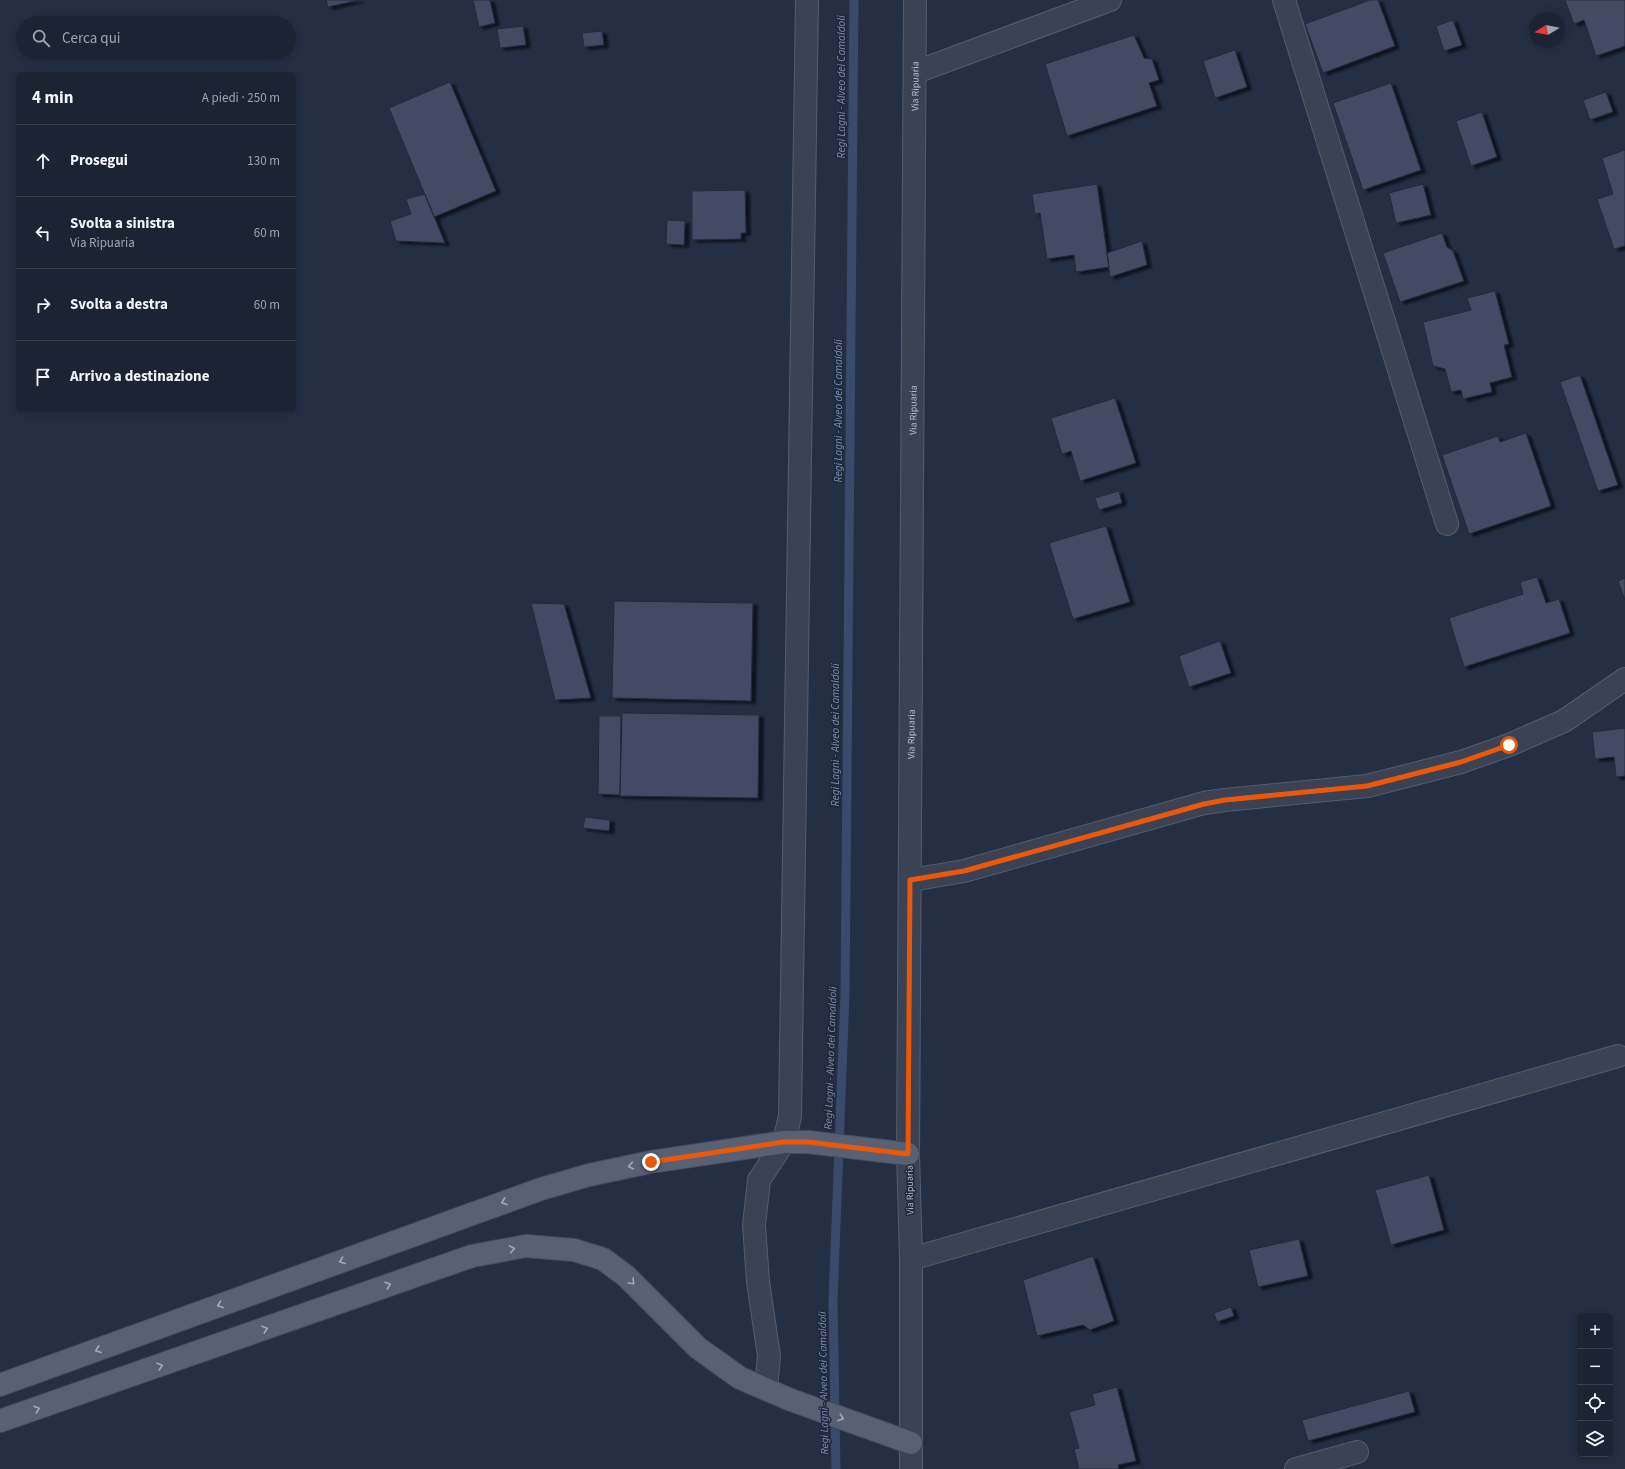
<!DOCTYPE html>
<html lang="it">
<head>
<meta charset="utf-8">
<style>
	body { margin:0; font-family:"Source Sans 3",sans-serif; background:#252b3b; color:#f1f3f6 }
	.controls { position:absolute; right:12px; bottom:12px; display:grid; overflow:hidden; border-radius:6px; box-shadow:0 2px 10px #0003 }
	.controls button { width:36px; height:36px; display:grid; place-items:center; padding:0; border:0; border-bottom:1px solid #3a404e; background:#1c2333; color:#f1f3f6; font:20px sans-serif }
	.compass { position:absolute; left:1529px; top:12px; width:36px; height:36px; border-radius:50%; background:#1c2333; box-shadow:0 2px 10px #0003; rotate:260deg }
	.stop { position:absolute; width:12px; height:12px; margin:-9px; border:3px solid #ea580c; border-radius:50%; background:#fff }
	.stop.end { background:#ea580c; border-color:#fff; box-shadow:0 1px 4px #0008 }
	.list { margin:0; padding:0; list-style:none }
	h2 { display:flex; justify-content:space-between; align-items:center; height:52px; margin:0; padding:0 16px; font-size:17px }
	h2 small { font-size:13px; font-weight:400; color:#a0a4ac }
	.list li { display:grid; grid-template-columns:26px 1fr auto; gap:12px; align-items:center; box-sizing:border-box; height:72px; padding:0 16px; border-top:1px solid #3a404e }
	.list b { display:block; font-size:15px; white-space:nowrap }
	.list p { margin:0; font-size:13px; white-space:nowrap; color:#a0a4ac }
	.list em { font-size:13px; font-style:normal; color:#a0a4ac }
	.icon { flex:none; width:22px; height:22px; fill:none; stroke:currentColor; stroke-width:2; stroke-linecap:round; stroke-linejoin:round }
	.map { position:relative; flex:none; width:1625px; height:1469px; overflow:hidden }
	.search { position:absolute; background:#1c2333; box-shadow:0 2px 10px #0003; left:16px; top:16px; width:280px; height:44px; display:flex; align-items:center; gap:10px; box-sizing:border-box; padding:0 14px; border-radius:22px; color:#a0a4ac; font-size:15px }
	.panel { position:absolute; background:#1c2333; box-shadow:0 2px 10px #0003; left:16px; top:72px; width:280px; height:340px; border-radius:6px }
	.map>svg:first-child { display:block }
</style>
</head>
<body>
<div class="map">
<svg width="1625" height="1469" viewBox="0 0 1625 1469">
	<defs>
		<filter id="shadow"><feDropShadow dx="4.5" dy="2.5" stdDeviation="1" flood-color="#0009"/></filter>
	</defs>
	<rect width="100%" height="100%" fill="#252f44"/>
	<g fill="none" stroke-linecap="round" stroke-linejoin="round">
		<path stroke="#3a4a6d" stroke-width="9" d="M836 1469 833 1301 845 994 854 0"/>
	</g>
	<path fill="#424c64" stroke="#21293b" filter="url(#shadow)" d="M326 0H359L328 7Z
		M473 0H490L495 23 479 27Z
		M1370 0H1378L1395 46 1323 73 1305 24Z
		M1565 0H1625V46L1596 56 1584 20 1574 24Z
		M1453 20 1462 45 1444 51 1436 26Z
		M523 26 526 45 500 48 497 29Z
		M602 31 604 45 584 47 582 33Z
		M1134 35 1144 58 1152 59 1159 80 1149 83 1157 106 1067 136 1045 64Z
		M1235 50 1247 87 1215 98 1203 61Z
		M450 82 496 191 434 217 389 108Z
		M1391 83 1421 170 1363 190 1333 103Z
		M1606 92 1613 112 1590 120 1583 100Z
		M1482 112 1497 157 1471 166 1456 121Z
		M1625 150V246L1614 249 1597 199 1613 194 1602 158Z
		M1097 184 1109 267 1076 272 1074 255 1047 259 1040 213 1035 214 1032 194Z
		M1423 184 1431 215 1396 223 1389 193Z
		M745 190 746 233H741V239L692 240V191Z
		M425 194 445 243 396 241 390 221 411 214 406 199Z
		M667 220 685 221 684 245 666 244Z
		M1442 233 1447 247 1453 251 1464 281 1400 302 1383 253Z
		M1142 241 1147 265 1110 277 1107 253Z
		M1495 291 1509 344 1504 345 1512 377 1490 383 1492 392 1463 399 1461 390 1451 392 1445 369 1433 366 1423 322 1471 310 1467 298Z
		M1580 375 1618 485 1598 491 1560 382Z
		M1115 398 1136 463 1080 481 1071 451 1062 454 1051 418Z
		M1526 433 1551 506 1469 534 1442 455 1498 436 1500 442Z
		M1119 491 1122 503 1099 510 1095 498Z
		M1106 526 1130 602 1073 619 1049 543Z
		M1537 577 1546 603 1559 599 1570 633 1464 667 1449 618 1523 594 1520 582Z
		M1625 578V600L1618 581Z
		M614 601 753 603 751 701 612 698Z
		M531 603 564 604 591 698 555 700Z
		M1220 641 1231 673 1189 687 1179 656Z
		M622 713 759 715 758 798 620 796Z
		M599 716H621L620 795 598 794Z
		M1625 728V776L1616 777 1614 757 1595 759 1592 732Z
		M585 817 610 820 609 831 583 828Z
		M1429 1175 1444 1230 1391 1245 1375 1190Z
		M1299 1239 1308 1276 1258 1287 1249 1250Z
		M1093 1256 1114 1321 1090 1330 1083 1325 1037 1336 1023 1280Z
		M1231 1307 1234 1316 1217 1322 1214 1313Z
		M1117 1387 1136 1461 1118 1465 1119 1469H1079L1074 1449 1079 1448 1069 1412 1095 1405 1092 1394Z
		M1409 1391 1415 1412 1308 1441 1302 1420Z"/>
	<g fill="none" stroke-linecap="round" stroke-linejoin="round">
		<g stroke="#555d6e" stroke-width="24">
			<g id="minor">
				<path d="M1284 0 1447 524"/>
				<path d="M916 72 1110 0"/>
				<path d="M911 880 964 871 1204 803 1225 800 1367 786 1461 762 1509 745 1564 721 1625 679"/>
				<path d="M911 1259 1618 1056"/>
				<path d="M766 1389 769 1356 758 1282 754 1225 759 1180 784 1142 790 1116 807 0"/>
				<path id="s1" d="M911 1469V1259L908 1154 915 0"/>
				<path d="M1296 1469 1357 1452"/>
			</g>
		</g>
		<g stroke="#444b5d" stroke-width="24">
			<path id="major" d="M0 1385 541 1189 589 1175 651 1162 784 1142H808L908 1154
				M0 1421 472 1256 526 1246 574 1250 603 1259 626 1276 698 1348 740 1378 791 1400 911 1443"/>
		</g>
		<use href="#minor" stroke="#3a4253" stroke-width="22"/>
		<use href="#major" stroke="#586173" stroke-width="22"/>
	</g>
	<defs><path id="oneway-chevron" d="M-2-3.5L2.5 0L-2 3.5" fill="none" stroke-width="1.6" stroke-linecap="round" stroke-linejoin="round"/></defs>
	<g stroke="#a4abbb">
		<use href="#oneway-chevron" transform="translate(631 1166) rotate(168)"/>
		<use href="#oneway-chevron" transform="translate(504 1202) rotate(160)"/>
		<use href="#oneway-chevron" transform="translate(512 1249) rotate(-10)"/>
		<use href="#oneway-chevron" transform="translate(342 1261) rotate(160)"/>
		<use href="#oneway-chevron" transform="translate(632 1282) rotate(45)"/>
		<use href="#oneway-chevron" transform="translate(388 1285) rotate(-19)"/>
		<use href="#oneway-chevron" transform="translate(220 1305) rotate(160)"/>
		<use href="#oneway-chevron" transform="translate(265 1329) rotate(-19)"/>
		<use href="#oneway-chevron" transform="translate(98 1350) rotate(160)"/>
		<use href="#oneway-chevron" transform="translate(160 1366) rotate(-19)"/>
		<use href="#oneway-chevron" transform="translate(37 1409) rotate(-19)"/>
		<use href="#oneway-chevron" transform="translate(841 1418) rotate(20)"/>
	</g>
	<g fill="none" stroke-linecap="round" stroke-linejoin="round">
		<path stroke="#ea580c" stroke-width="5" d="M651 1162 784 1142H808L908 1154 910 880 964 871 1204 804 1225 800 1367 786 1461 762 1509 745"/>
	</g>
	<g text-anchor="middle" stroke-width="3" stroke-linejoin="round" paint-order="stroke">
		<g font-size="10" fill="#b7bdcd" stroke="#1f2739">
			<text dy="4" stroke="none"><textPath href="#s1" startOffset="1383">Via Ripuaria</textPath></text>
			<text dy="4" stroke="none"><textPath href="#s1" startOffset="1059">Via Ripuaria</textPath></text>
			<text dy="4" stroke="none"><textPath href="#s1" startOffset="735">Via Ripuaria</textPath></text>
			<text transform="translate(909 1190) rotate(-91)" y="4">Via Ripuaria</text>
		</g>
		<g font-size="11" font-style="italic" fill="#7d8fb5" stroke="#1f2739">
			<text transform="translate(841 87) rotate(-90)" y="4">Regi Lagni - Alveo dei Camaldoli</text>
			<text transform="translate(838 411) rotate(-90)" y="4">Regi Lagni - Alveo dei Camaldoli</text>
			<text transform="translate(835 735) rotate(-90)" y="4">Regi Lagni - Alveo dei Camaldoli</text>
			<text transform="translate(830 1058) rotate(-88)" y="4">Regi Lagni - Alveo dei Camaldoli</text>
			<text transform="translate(823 1383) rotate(-91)" y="4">Regi Lagni - Alveo dei Camaldoli</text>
		</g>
	</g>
</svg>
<div class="controls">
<button>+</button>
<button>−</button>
<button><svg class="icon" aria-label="locate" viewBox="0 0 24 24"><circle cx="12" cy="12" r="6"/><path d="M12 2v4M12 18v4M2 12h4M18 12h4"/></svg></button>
<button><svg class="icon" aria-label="layers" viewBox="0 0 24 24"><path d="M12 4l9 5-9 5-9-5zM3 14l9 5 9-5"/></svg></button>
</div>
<svg class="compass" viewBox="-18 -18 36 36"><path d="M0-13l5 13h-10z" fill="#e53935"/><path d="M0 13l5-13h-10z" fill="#a0a4ac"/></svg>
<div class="stop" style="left:1509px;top:745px"></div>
<div class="stop end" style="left:651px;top:1162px"></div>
<div class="search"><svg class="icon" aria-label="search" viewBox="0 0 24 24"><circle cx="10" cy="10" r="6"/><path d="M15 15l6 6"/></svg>Cerca qui</div>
<section class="panel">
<h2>4 min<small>A piedi · 250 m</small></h2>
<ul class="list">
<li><svg class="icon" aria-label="ahead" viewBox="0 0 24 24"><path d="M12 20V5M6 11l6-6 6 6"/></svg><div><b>Prosegui</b></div><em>130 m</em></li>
<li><svg class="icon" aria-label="left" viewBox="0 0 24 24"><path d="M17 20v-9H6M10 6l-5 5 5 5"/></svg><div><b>Svolta a sinistra</b><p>Via Ripuaria</p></div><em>60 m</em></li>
<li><svg class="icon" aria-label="right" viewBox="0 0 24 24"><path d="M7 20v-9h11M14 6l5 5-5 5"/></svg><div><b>Svolta a destra</b></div><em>60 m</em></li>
<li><svg class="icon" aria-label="arrive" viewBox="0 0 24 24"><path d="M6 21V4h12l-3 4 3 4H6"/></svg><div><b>Arrivo a destinazione</b></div></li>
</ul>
</section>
</div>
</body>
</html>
